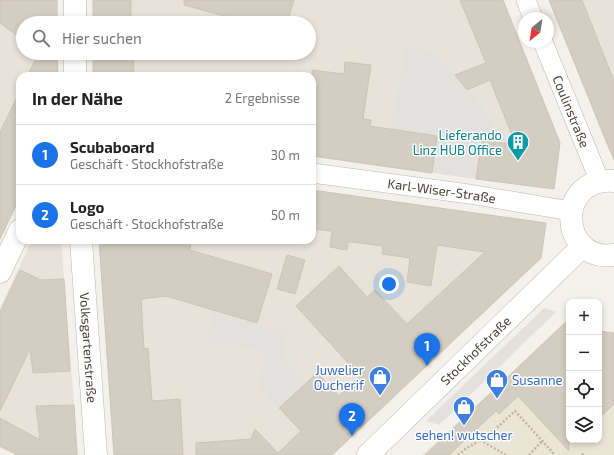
<!DOCTYPE html>
<html lang="de">
<head>
<meta charset="utf-8">
<style>
	body { margin:0; font-family:"Exo 2",sans-serif; background:#f6f6f6; color:#222 }
	.controls { position:absolute; right:12px; bottom:12px; display:grid; overflow:hidden; border-radius:8px; box-shadow:0 2px 6px #0003 }
	.controls button { width:36px; height:36px; display:grid; place-items:center; padding:0; border:0; border-bottom:1px solid #e0e0e0; background:#fff; color:#222; font:20px sans-serif }
	.compass { position:absolute; left:518px; top:12px; width:36px; height:36px; border-radius:50%; background:#fff; box-shadow:0 2px 6px #0003; rotate:210deg }
	.you { position:absolute; left:389px; top:284px; width:14px; height:14px; margin:-10px; border:3px solid #fff; border-radius:50%; background:#1a73e8; box-shadow:0 0 0 6px #1a73e833 }
	.badge { display:grid; place-items:center; width:26px; height:26px; border-radius:50%; background:#1a73e8; color:#fff; font-size:13px; font-weight:700 }
	.pin { position:absolute; translate:-50% -33px; filter:drop-shadow(0 1px 2px #0008) }
	.pin::after { content:''; position:absolute; top:21px; width:14px; height:12px; background:inherit; clip-path:polygon(0 0,100% 0,50% 100%) }
	.list { margin:0; padding:0; list-style:none }
	h2 { display:flex; justify-content:space-between; align-items:center; height:52px; margin:0; padding:0 16px; font-size:17px }
	h2 small { font-size:13px; font-weight:400; color:#767676 }
	.list li { display:grid; grid-template-columns:26px 1fr auto; gap:12px; align-items:center; box-sizing:border-box; height:60px; padding:0 16px; border-top:1px solid #e0e0e0 }
	.list b { display:block; font-size:15px; white-space:nowrap }
	.list p { margin:0; font-size:13px; white-space:nowrap; color:#767676 }
	.list em { font-size:13px; font-style:normal; color:#767676 }
	.icon { flex:none; width:22px; height:22px; fill:none; stroke:currentColor; stroke-width:2; stroke-linecap:round; stroke-linejoin:round }
	.map { position:relative; flex:none; width:614px; height:455px; overflow:hidden }
	.search { position:absolute; background:#fff; box-shadow:0 2px 6px #0003; left:16px; top:16px; width:300px; height:44px; display:flex; align-items:center; gap:10px; box-sizing:border-box; padding:0 14px; border-radius:22px; color:#767676; font-size:15px }
	.panel { position:absolute; background:#fff; box-shadow:0 2px 6px #0003; left:16px; top:72px; width:300px; height:172px; border-radius:12px }
	.map>svg:first-child { display:block }
</style>
</head>
<body>
<div class="map">
<svg width="614" height="455" viewBox="0 0 614 455">
	<rect width="100%" height="100%" fill="#f3f1eb"/>
	<path fill="#e7e3d9" d="M0 0H57V23H23V53H57L58 76H20V198L0 239Z
		M93 0H503L560 143 554 189 312 156V76H93V53H309V23H93Z
		M549 0H614V152L609 151Z
		M312 190 546 223 541 258 332 455H114L99 240H312Z
		M32 240H61L78 455H16L0 448V308Z"/>
	<path fill="#ebe5d6" d="M563 326 569 440H599V331L614 333V455H422Z"/>
	<path fill="#e3e1de" d="M406 46 435 53 493 120 482 140 476 179 432 173 437 136 391 129Z
		M544 308 556 312 439 425 426 421Z
		M213 312 285 332 283 357 305 380 278 406 259 386 265 352 231 344H207Z"/>
	<path fill="#d4cdc1" stroke="#cec4b5" d="M0 0H57V23H23V40L0 23Z
		M93 0H131V23H93Z
		M184 0H294L287 23H233L235 19 184 5Z
		M460 0H503L560 143 554 189 476 179 482 140 516 145 490 80 467 90 455 75 486 63Z
		M549 0H582L614 81V160Z
		M39 53H57L58 76H27Z
		M93 53H133L134 73H132V76H93Z
		M345 62 371 65 363 119 371 120 370 126 437 136 432 173 312 156V70L344 74Z
		M20 91V197L0 239V132Z
		M312 190 546 223 541 258 332 455H196V443L251 439 255 429 278 453 301 431 279 408 317 373 339 396 360 376 296 306 339 266 367 297 375 290 407 324 485 252 437 245 431 286 407 282 410 258 382 254 383 246 352 242H348L347 250 330 247 332 231 312 229Z
		M99 240H191L190 250 272 274 257 323 166 296 141 299 144 349 148 348 152 401 180 399 183 455H114Z
		M287 255 305 260 295 294 277 289Z
		M20 270 41 280 64 279 70 371 33 373 30 349 0 411V312Z
		M569 319V451L518 396 499 414 496 411 449 455H425Z
		M599 331 614 333V404L599 418Z
		M74 405 77 455H18L0 446V418L40 440 36 406Z"/>
	<g fill="none" stroke-linecap="round" stroke-linejoin="round">
		<g stroke="#beb8ae" stroke-width="20">
			<g id="minor">
				<path d="M526 0 533 18"/>
				<path id="s1" d="M543 42 600 182"/>
				<path id="s2" d="M312 173 469 194 571 211"/>
			</g>
		</g>
		<g stroke="#beb8ae" stroke-width="23">
			<g id="tertiary">
				<path d="M75 0V23"/>
				<path d="M75 53V76"/>
				<path d="M614 181C555 176 559 263 614 255"/>
				<path id="s3" d="M81 240 96 455"/>
				<path d="M0 272 20 230"/>
				<path id="s4" d="M368 455 583 246"/>
			</g>
		</g>
		<path stroke="#beb4a1" stroke-width="2.5" stroke-dasharray="2 2" stroke-linecap="butt" d="M480 440 506 455
			M458 455 467 448 489 435 515 411 555 455
			M529 455 542 441
			M582 455 584 453"/>
		<use href="#minor" stroke="#fff" stroke-width="19"/>
		<use href="#tertiary" stroke="#fff" stroke-width="22"/>
	</g>
	<defs>
		<g id="building-pin" transform="scale(1.15)"><path d="M0 17L-7.5 6A9.5 9.5 0 1 1 7.5 6Z" fill="#0f9aa8" stroke="#fff"/><path d="M-4-6H4V6H1V3H-1V6H-4ZM-2.5-4.3h1.7v1.8h-1.7ZM.8-4.3h1.7v1.8H.8ZM-2.5-1h1.7V.8h-1.7ZM.8-1h1.7V.8H.8Z" fill="#fff"/></g>
		<g id="shop-pin" transform="scale(1.15)"><path d="M0 17L-7.5 6A9.5 9.5 0 1 1 7.5 6Z" fill="#3f7fe0" stroke="#fff"/><path d="M-5-2.5h2.3a2.7 3.5 0 0 1 5.4 0H5L5.5 6h-11ZM-1.5-2.5h3a1.5 2.3 0 0 0-3 0Z" fill="#fff"/></g>
	</defs>
	<g fill-rule="evenodd">
		<use href="#building-pin" x="518" y="142"/>
		<use href="#shop-pin" x="380" y="377"/>
		<use href="#shop-pin" x="497" y="380"/>
		<use href="#shop-pin" x="464" y="407"/>
	</g>
	<g text-anchor="middle" stroke-width="3" stroke-linejoin="round" paint-order="stroke">
		<g font-size="13" fill="#474239" stroke="#fff">
			<text dy="5" stroke="none"><textPath href="#s1" startOffset="75">Coulinstraße</textPath></text>
			<text dy="5" stroke="none"><textPath href="#s2" startOffset="131">Karl-Wiser-Straße</textPath></text>
			<text dy="5" stroke="none"><textPath href="#s3" startOffset="108">Volksgartenstraße</textPath></text>
			<text dy="5" stroke="none"><textPath href="#s4" startOffset="150">Stockhofstraße</textPath></text>
		</g>
		<g font-size="13" fill="#0d838f" stroke="#fff" text-anchor="end">
			<text x="502" y="140">Lieferando<tspan x="502" dy="15">Linz HUB Office</tspan></text>
		</g>
		<g font-size="13" fill="#366cbe" stroke="#fff" text-anchor="end">
			<text x="364" y="375">Juwelier<tspan x="364" dy="15">Oucherif</tspan></text>
			<text x="512" y="385" text-anchor="start">Susanne</text>
			<text x="464" y="440" text-anchor="middle">sehen! wutscher</text>
		</g>
	</g>
</svg>
<div class="controls">
<button>+</button>
<button>−</button>
<button><svg class="icon" aria-label="locate" viewBox="0 0 24 24"><circle cx="12" cy="12" r="6"/><path d="M12 2v4M12 18v4M2 12h4M18 12h4"/></svg></button>
<button><svg class="icon" aria-label="layers" viewBox="0 0 24 24"><path d="M12 4l9 5-9 5-9-5zM3 14l9 5 9-5"/></svg></button>
</div>
<svg class="compass" viewBox="-18 -18 36 36"><path d="M0-13l5 13h-10z" fill="#e53935"/><path d="M0 13l5-13h-10z" fill="#767676"/></svg>
<div class="you"></div>
<div class="pin badge" style="left:427px;top:366px">1</div>
<div class="pin badge" style="left:352px;top:436px">2</div>
<div class="search"><svg class="icon" aria-label="search" viewBox="0 0 24 24"><circle cx="10" cy="10" r="6"/><path d="M15 15l6 6"/></svg>Hier suchen</div>
<section class="panel">
<h2>In der Nähe<small>2 Ergebnisse</small></h2>
<ul class="list">
<li><span class="badge">1</span><div><b>Scubaboard</b><p>Geschäft · Stockhofstraße</p></div><em>30 m</em></li>
<li><span class="badge">2</span><div><b>Logo</b><p>Geschäft · Stockhofstraße</p></div><em>50 m</em></li>
</ul>
</section>
</div>
</body>
</html>
